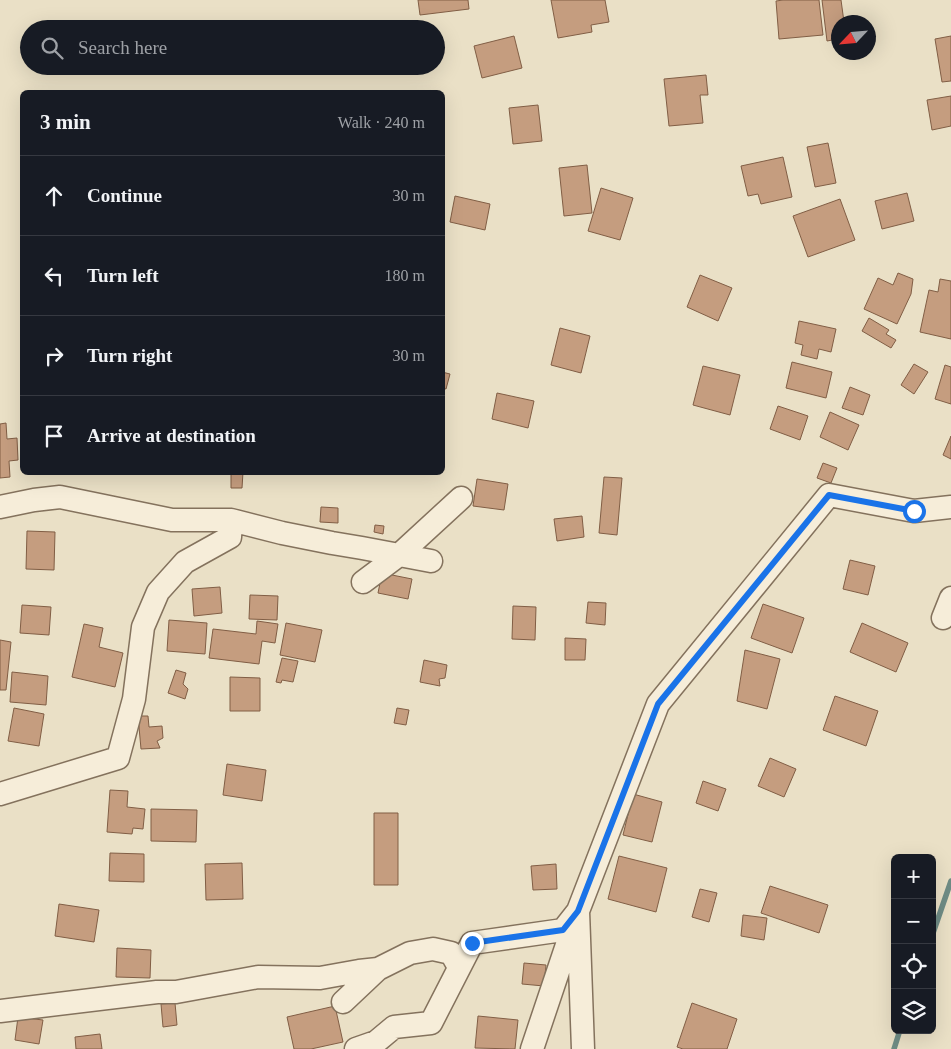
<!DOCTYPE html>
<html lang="en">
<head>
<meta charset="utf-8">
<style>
	body { margin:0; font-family:"Times New Roman",serif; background:#20242c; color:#f1f3f6 }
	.controls { position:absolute; right:15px; bottom:15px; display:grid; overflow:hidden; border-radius:8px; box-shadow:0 5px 20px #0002 }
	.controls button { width:45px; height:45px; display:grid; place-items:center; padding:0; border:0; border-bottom:1px solid #363941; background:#171b24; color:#f1f3f6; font:25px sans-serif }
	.compass { position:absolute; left:831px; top:15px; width:45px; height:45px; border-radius:50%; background:#171b24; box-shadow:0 5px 20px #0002; rotate:244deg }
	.stop { position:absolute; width:15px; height:15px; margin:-11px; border:4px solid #1a73e8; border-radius:50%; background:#fff }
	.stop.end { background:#1a73e8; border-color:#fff; box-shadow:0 1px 5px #0008 }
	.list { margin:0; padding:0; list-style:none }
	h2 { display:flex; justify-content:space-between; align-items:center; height:65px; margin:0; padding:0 20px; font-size:21px }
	h2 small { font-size:16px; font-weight:400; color:#9ea1a6 }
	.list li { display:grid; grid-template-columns:32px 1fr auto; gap:15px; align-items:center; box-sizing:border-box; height:80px; padding:0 20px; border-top:1px solid #363941 }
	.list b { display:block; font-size:19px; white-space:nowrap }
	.list em { font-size:16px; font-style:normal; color:#9ea1a6 }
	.icon { flex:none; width:28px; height:28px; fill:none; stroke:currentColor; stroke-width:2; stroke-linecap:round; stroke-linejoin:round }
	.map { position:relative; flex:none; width:951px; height:1049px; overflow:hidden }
	.search { position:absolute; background:#171b24; box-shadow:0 5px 20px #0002; left:20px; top:20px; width:425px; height:55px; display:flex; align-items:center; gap:12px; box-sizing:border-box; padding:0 18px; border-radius:28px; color:#9ea1a6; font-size:19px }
	.panel { position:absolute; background:#171b24; box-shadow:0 5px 20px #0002; left:20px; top:90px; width:425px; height:385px; border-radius:8px }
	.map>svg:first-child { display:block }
</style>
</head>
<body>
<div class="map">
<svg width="951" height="1049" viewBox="0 0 951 1049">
	<rect width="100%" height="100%" fill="#eae0c6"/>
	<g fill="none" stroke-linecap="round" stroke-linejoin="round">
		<path stroke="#6f8c85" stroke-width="5.5" d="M932 936 951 881
			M894 1049 900 1030"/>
	</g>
	<path fill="#c59d7f" stroke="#815e45" d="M418 0H468L469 9 420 15Z
		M551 0H605L609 22 591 25 592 32 558 38Z
		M783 0H819L823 35 779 39 776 1Z
		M822 0H841L844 22H838V39L827 41Z
		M514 36 522 68 482 78 474 46Z
		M951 36V81L942 82 935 39Z
		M706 75 708 95H700L703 123 669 126 664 79Z
		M951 96V126L932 130 927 100Z
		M538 105 542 141 513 144 509 108Z
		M828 143 836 183 815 187 807 147Z
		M783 157 792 197 761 204 758 194 748 196 741 166Z
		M587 165 592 213 564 216 559 168Z
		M601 188 633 198 620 240 588 231Z
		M907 193 914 221 882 229 875 201Z
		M455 196 490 204 485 230 450 222Z
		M840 199 855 240 808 257 793 216Z
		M898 273 913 279 911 294 897 324 864 309 878 278 893 285Z
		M700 275 732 288 718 321 687 307Z
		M940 279 951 281V339L920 332 929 290 938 292Z
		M869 318 889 330 886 334 896 340 891 348 862 331Z
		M799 321 836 329 831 352 819 349 817 359 801 355 803 345 795 343Z
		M560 328 590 336 581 373 551 365Z
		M792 362 832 372 826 398 786 388Z
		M914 364 928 372 914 394 901 385Z
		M945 365 951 367V404L935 399Z
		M703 366 740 375 730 415 693 405Z
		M442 372 450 374 446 389 442 388Z
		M850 387 870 395 863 415 842 408Z
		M497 393 534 401 528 428 492 419Z
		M778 406 808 416 800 440 770 429Z
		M830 412 859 425 848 450 820 437Z
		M6 423 7 439 17 438 18 460 9 461 10 477 0 478V424Z
		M951 436V459L943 455Z
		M823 463 837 468 831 483 817 478Z
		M231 472H243L242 488H231Z
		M604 477 622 478 617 535 599 533Z
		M477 479 508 484 504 510 473 506Z
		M321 507 338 508V523L320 522Z
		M582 516 584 537 557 541 554 519Z
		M375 525 384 526 383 534 374 532Z
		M27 531 55 532 54 570 26 569Z
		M850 560 875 566 868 595 843 589Z
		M382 573 412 579 408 599 378 593Z
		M220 587 222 613 194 616 192 589Z
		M250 595 278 596 277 620 249 619Z
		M588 602 606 603 605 625 586 623Z
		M763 604 804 618 792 653 751 638Z
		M22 605 51 607 49 635 20 633Z
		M513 606 536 607 535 640 512 639Z
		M169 620 207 623 205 654 167 651Z
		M257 621 278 624 275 643 262 641 259 664 209 658 213 629 256 634Z
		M286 623 322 630 315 662 280 655Z
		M862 623 908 643 896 672 850 652Z
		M84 624 103 628 99 647 123 653 115 687 72 677Z
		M565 638 586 639 585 660H565Z
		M0 640 11 642 6 690H0Z
		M745 650 780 659 767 709 737 701Z
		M282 658 298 661 293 682 282 680 281 683 276 682Z
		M424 660 447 665 445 678 439 679 440 686 420 682Z
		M176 670 186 673 183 684 188 689 185 699 168 693Z
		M12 672 48 676 46 705 10 702Z
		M230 677 260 678V711H230Z
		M835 696 878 711 866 746 823 730Z
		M14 708 44 714 39 746 8 741Z
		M397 708 409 710 406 725 394 723Z
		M138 716H148L149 727 162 726 163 738 157 741 160 748 141 749Z
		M770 758 796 769 784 797 758 786Z
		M227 764 266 770 262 801 223 795Z
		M703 781 726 789 718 811 696 803Z
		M110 790 128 791 127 807 145 809 143 829 133 828 132 834 107 832Z
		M633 794 662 802 652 842 623 835Z
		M151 809 197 810 196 842 151 841Z
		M374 813H398V885H374Z
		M110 853 144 854V882L109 881Z
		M619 856 667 868 656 912 608 899Z
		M242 863 243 899 206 900 205 864Z
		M556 864 557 889 533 890 531 866Z
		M770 886 828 905 819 933 761 913Z
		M700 889 717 893 709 922 692 917Z
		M59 904 99 910 94 942 55 936Z
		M743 915 767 918 764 940 741 936Z
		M117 948 151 950 150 978 116 977Z
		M524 963 546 965 544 986 522 984Z
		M175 1003 177 1025 163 1027 161 1004Z
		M692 1003 737 1019 727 1049H683L677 1047Z
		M335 1006 343 1042 311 1049H294L287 1017Z
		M478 1016 518 1020 515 1049 475 1048Z
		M18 1017 43 1020 39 1044 15 1040Z
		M100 1034 102 1049H76L75 1037Z"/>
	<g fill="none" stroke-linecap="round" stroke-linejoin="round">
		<g stroke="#84725d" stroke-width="25">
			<path id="minor" d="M0 507 34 500 60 497 172 520H231
				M363 582 399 555 461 498
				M943 618 951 598
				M0 794 118 758 134 699 143 627 158 592 185 562 230 537 231 520 282 533 332 543 362 548 431 561
				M343 1002 378 969
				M0 1011 157 992H176L258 977 320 978 359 971 378 969 410 953 433 949 451 953 459 967
				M356 1049 376 1042 394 1027 431 1023 472 943 563 930 578 911
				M532 1049 574 924
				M583 1049 578 911 658 704 829 495 914 511 951 507"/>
		</g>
		<use href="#minor" stroke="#f6edd9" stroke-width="22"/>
	</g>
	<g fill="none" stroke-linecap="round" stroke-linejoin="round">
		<path stroke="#1a73e8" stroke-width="6" d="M472 943 563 930 578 911 658 704 829 495 914 511"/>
	</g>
</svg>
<div class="controls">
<button>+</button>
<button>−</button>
<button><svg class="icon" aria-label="locate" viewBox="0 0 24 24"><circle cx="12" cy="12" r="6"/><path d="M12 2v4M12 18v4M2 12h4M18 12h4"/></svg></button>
<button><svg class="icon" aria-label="layers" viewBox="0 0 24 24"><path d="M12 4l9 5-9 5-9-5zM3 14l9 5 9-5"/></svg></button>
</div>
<svg class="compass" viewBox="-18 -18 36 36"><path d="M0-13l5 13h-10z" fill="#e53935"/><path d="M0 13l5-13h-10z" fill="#9ea1a6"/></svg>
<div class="stop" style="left:914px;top:511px"></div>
<div class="stop end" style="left:472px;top:943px"></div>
<div class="search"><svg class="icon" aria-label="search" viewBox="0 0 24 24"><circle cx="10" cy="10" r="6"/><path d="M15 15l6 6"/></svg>Search here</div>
<section class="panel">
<h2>3 min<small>Walk · 240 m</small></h2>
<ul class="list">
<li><svg class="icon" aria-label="ahead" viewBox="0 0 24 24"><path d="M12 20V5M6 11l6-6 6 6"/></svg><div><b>Continue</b></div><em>30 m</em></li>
<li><svg class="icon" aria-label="left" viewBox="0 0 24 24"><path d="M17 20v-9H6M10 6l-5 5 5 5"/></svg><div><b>Turn left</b></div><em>180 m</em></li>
<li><svg class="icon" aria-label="right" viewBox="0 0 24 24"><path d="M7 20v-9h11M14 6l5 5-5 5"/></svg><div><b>Turn right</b></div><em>30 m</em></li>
<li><svg class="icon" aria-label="arrive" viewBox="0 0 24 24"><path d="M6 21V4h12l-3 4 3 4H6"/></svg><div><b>Arrive at destination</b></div></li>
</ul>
</section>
</div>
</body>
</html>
